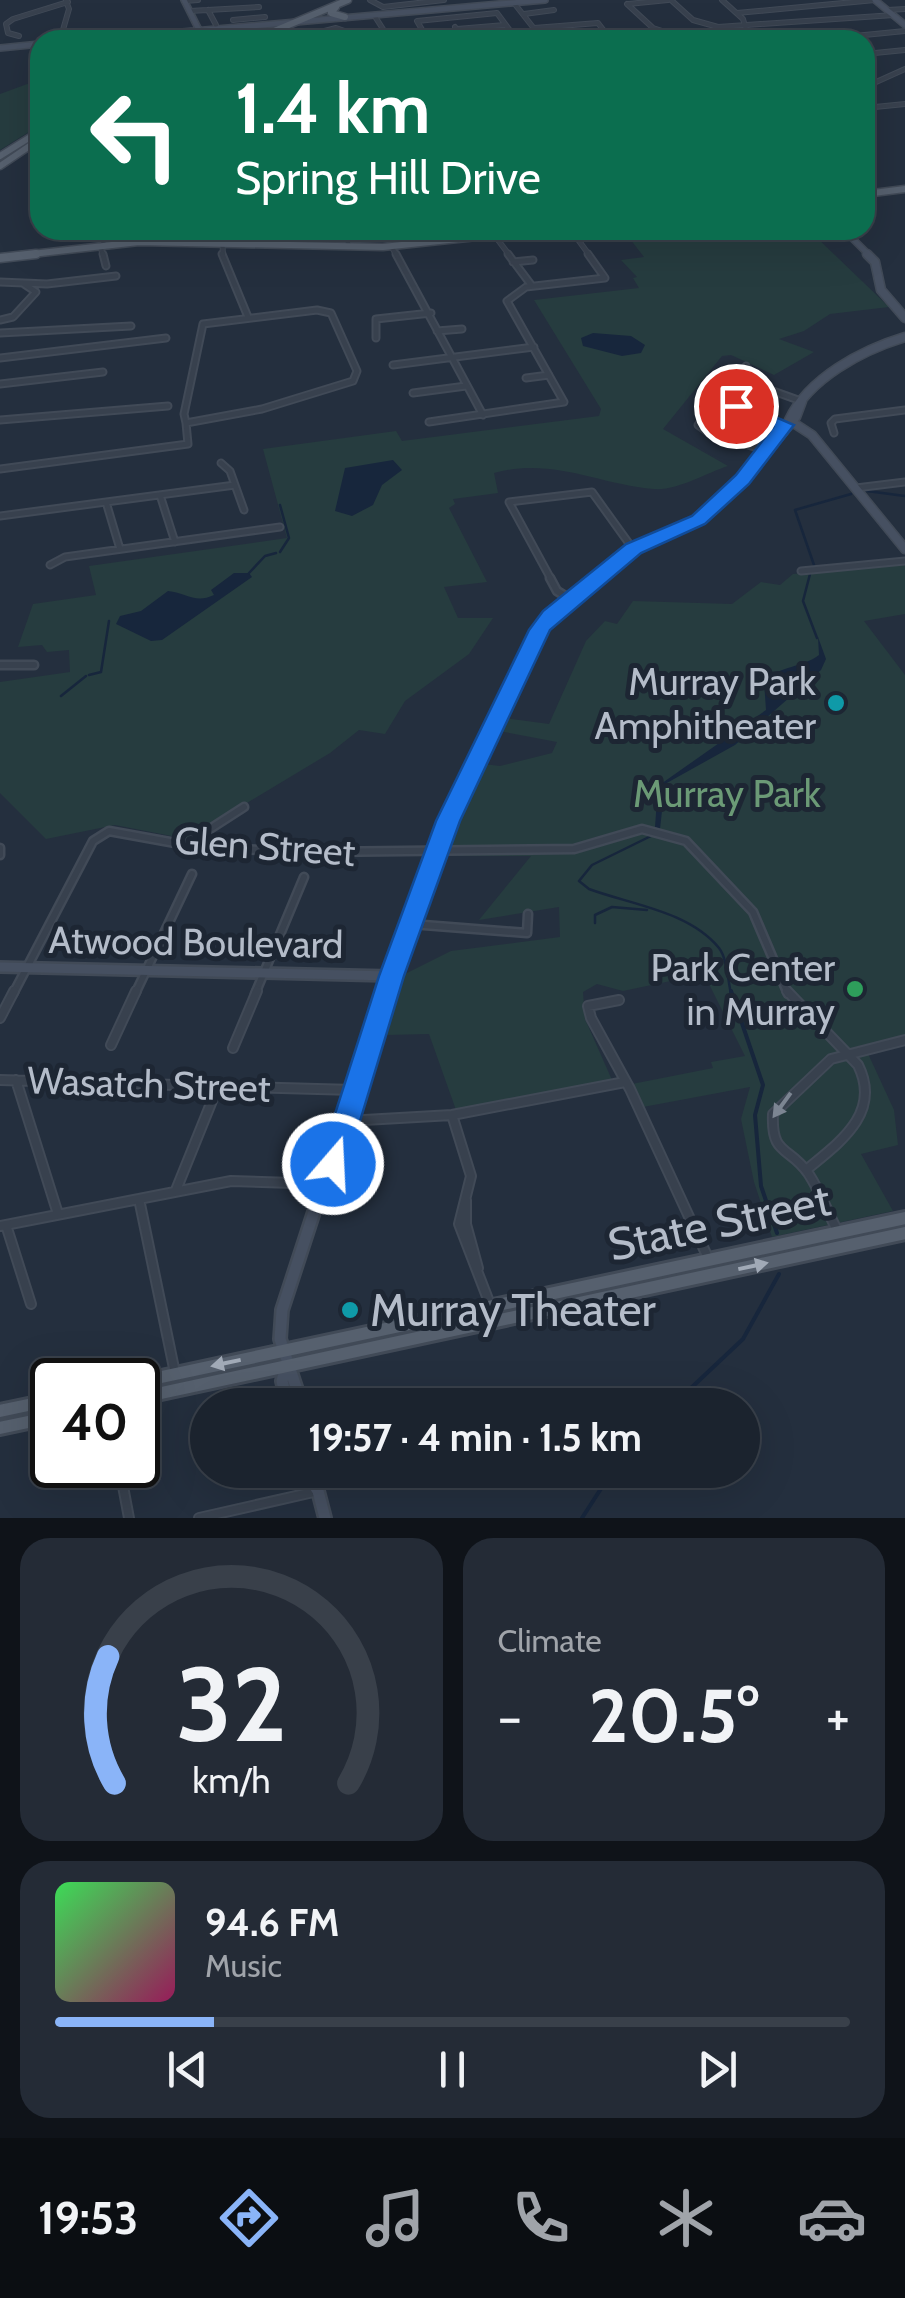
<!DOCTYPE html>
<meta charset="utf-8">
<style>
body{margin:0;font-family:Cabin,sans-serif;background:#242b36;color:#f1f3f6;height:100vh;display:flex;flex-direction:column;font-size:38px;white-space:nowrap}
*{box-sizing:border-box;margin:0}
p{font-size:32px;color:#a0a4aa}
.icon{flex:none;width:55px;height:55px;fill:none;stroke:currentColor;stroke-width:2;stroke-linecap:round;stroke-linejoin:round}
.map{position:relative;height:1518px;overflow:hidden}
.panel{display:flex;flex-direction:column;gap:20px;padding:20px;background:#0f1319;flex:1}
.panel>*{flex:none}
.guide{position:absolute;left:30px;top:30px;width:845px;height:210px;border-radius:30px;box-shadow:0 10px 40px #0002,0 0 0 2px #39404a;background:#0b6e4f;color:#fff;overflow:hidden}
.speed{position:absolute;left:30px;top:1358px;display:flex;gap:20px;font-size:50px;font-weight:700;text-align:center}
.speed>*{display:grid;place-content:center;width:130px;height:130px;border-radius:50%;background:#1b232e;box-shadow:0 10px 40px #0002,0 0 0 2px #39404a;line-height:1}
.speed .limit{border:5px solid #111;border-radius:15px;background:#fff;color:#111}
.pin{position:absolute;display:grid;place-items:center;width:85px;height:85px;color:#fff;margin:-42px;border:5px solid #fff;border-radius:50%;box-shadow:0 2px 10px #0007}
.me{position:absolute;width:110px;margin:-55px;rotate:19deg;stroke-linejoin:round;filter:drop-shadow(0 0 8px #0008)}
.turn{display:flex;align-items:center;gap:35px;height:210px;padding:0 40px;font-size:45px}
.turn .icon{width:130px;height:130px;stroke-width:2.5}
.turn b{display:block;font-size:70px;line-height:85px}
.big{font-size:75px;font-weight:800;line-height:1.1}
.panel .tile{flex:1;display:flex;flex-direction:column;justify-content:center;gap:15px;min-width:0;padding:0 35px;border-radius:30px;background:#242b36}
.panel .dial{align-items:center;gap:0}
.dial svg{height:260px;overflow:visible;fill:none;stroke:#39404a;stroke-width:7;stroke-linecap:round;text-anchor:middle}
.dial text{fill:#f1f3f6;stroke:none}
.song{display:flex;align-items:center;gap:30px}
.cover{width:120px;height:120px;border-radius:15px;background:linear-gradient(135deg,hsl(130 70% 55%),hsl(330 70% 35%))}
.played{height:10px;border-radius:5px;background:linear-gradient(90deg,#8ab4f8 20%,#39404a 20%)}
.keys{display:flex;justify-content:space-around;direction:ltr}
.heat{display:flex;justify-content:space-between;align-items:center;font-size:55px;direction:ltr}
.panel .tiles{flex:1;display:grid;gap:20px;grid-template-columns:1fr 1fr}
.tile:last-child{grid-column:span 2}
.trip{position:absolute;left:190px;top:1388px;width:570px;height:100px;border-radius:50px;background:#1b232e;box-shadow:0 10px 40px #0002,0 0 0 2px #39404a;font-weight:800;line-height:100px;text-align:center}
.dock{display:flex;height:160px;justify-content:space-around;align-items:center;background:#0b0e12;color:#a0a4aa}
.dock .icon{width:70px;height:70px}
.dock .active{color:#8ab4f8}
.dock b{font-size:45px;color:#f1f3f6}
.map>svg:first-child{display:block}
.green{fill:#263c3f}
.water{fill:#17263c}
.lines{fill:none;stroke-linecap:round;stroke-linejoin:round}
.stream-far1{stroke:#17263c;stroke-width:2.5}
.stream{stroke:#17263c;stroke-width:4}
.street-far3-casing{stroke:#414a57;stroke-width:6}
.street-far2-casing{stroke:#414a57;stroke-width:9}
.street-far1-casing{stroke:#414a57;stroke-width:11}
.street-casing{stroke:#414a57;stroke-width:12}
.secondary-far3-casing{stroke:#414a57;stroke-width:8}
.secondary-far2-casing{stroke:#414a57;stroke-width:11}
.secondary-far1-casing{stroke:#414a57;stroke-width:14}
.secondary-casing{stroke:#414a57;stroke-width:16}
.primary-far2-casing{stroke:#414a57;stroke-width:9}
.primary-far1-casing{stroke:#414a57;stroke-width:11}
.primary-casing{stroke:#414a57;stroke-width:18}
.street-far3{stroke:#38414e;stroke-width:4}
.street-far2{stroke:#38414e;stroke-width:5}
.street-far1{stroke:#38414e;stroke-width:6}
.street{stroke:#38414e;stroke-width:8}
.secondary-far3{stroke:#465061;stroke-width:5}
.secondary-far2{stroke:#465061;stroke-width:8}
.secondary-far1{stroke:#465061;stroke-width:9}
.secondary{stroke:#465061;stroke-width:11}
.primary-far2{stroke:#56606e;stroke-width:6}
.primary-far1{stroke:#56606e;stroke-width:8}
.primary{stroke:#56606e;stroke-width:12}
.oneway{fill:#7c8592}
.oneway2{fill:#a1aab7}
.route{fill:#1a73e8;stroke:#114b97;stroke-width:2.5}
.culture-dot{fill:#0f9aa8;stroke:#1d2633;stroke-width:4}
.leisure-dot{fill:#2e9e5b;stroke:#1d2633;stroke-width:4}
.labels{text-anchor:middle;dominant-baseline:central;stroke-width:10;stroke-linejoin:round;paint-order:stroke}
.poi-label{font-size:38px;fill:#b4bcc9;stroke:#1d2633;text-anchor:end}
.park-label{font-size:38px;fill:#6b9a76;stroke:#1d2633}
.street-label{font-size:38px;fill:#b4bcc9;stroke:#1d2633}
.near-street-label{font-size:45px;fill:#b4bcc9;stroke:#1d2633}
.near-poi-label{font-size:45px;fill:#b4bcc9;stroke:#1d2633;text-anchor:start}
</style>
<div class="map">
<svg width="905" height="1518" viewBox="0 0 905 1518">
<rect width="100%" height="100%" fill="#242f3e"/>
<path class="green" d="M 30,83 L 40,83 L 40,125 L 0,150 L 0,94 Z
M 623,230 L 731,230 C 749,249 788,236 812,233 L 889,307 L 830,314 L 804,331 L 779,339 L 814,352 L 774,375 L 731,355 L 722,356 L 663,429 L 728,466 C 706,473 677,491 654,489 C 597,484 552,457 494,473 L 498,493 L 453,499 L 455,504 L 449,508 L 487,582 L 444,587 L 458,618 L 493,618 L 469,654 L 405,701 L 385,734 L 359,730 L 330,753 L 187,839 L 115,825 L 46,839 L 0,793 L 0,682 L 70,672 L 69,650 L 47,652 L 42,645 L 18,647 L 33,604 L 96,595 L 89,566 L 287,538 L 263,449 L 396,431 L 402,441 L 599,416 L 601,409 L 534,300 L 639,288 L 633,278 L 637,277 L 621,260 L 644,257 Z
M 905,564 L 905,614 L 864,621 L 905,675 L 905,1036 L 864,1045 L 894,1110 L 898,1145 L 861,1154 L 893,1211 L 772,1237 L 754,1182 L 741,1119 L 750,1087 L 643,1107 L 632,1084 L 713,1068 L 711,1062 L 745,1056 L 704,974 L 623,991 L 597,984 L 583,992 L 585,1019 L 612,1080 L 456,1110 L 429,1034 L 386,1035 L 403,975 L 451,951 L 560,937 L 559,907 L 479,920 L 531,856 L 446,856 L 484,764 L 500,766 L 552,753 L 557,742 L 499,731 L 505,718 L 549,724 L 586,641 L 605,621 L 617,624 L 633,601 L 732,604 L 761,582 L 780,585 L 793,574 Z"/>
<path class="water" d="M 593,333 L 631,336 L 645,345 L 641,353 L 622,356 L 583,346 L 581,338 Z
M 393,460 L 402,470 L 382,485 L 373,505 L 352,516 L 335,511 L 345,468 Z
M 234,573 L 249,573 L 252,577 L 162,640 L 151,641 L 116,624 L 120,616 L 141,611 L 168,591 C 187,593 195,604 214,595 L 211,590 Z
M 818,637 L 826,659 L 821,670 L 735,745 L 665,784 L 660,829 L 655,827 L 658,786 L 766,710 L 764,681 C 781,665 802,668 819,655 Z"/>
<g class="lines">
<path class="stream-far1" d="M 867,491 L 905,496
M 280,505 L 289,538 L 280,552
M 814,565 L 795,510 L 851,494
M 249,573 L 265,556 L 276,553
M 810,574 L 803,601 L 817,638
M 89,675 L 101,672 L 109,621
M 61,696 L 86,676
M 651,836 L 592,865 L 579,881 L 589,889 C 629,904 689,911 719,948 C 727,958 728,981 731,994
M 595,923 L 595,915 L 612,907 L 647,910"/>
<path class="stream" d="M 731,991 L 763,1085 L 755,1115 L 761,1186 L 777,1233
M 673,1405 L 743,1339 L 779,1274
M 582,1518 L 613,1470"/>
<defs>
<path id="street-far3" d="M 370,0 L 383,7 L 444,0
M 671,0 L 693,20 L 718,27 L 894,15
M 722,0 L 743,19 L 749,40
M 185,1 L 198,0
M 514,3 L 543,40
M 627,4 L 653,28 L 690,40
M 628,4 L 668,0
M 208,10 L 216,25
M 888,10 L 905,9
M 190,11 L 259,7
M 737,13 L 875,0
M 524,14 L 554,10
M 374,15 L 390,40
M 233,20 L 265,17
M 455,27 L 465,40
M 534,28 L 598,23 L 611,40
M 457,29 L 505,25
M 19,36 L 8,33 L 6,24 L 13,19 L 68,2
M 60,40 L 69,9 L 66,1
M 290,40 L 336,28 L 359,36
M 345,40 L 384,31
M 428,40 L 417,21 L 497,13 L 514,36
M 475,40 L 538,34
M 814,40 L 905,31
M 865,54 L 905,50
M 865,87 L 905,69
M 865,108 L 905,104
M 33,210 L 40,200
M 100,230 L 104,245
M 222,230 L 223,256
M 342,230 L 350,247
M 571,230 L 590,256
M 495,236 L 510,256
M 100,245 L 103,256
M 391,246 L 397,256"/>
<path id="street-far2" d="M 103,254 L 106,266
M 222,254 L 248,317
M 396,254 L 483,415
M 508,254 L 532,286
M 513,262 L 533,260
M 0,282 L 47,284 L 116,276
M 317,310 L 331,313 L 357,371 L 353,381 L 262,409 L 186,423 L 184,414 L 203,324 Z
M 0,320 L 13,317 L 36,292 L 24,284
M 437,331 L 462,329
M 0,333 L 131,326
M 376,338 L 376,319 L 431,313
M 0,358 L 166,338
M 393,365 L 534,347
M 746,366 L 698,425 L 712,435 L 765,450
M 526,378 L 549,375
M 0,384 L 103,372
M 759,386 L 801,401
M 413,393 L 466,386
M 718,399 L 785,425
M 0,420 L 168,406
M 429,422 L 564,402 L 507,301 L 526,287 L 605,278 L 588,254
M 834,433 L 831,423 L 835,419 L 905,410
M 221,463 L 230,471 L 244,510
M 0,469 L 188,444 L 186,423
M 856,488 L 905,482
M 160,495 L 175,542
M 106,502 L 120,549
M 0,516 L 235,485
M 50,565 L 65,557 L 280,527
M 801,571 L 905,561
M 552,581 L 509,502 L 592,492 L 633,549"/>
<path id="street-far1" d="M 550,578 L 557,591 L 570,599
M 0,665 L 34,665
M 185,845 L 244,807
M 0,848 L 0,855
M 411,924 L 527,933 L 528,914
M 13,994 L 93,841 L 109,831 L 203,848 L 319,852 L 574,849 L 642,829 L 686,841 L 753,912 L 788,994
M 135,994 L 192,874
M 255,994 L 304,877"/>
<path id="street" d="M 787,991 L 858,1065 C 882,1113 840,1142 806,1170
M 619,1000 L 588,1006 L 591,1018 L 630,1089 L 709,1260
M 0,1018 L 14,991
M 111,1045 L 136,991
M 233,1048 L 257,991
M 0,1080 L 354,1090
M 16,1080 L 58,1214
M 452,1115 L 471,1176 L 459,1224 L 491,1307
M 347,1121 L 452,1115 L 625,1082
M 176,1190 L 218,1086
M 139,1199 L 175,1373
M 466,1200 L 466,1224 L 478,1268
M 6,1225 L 31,1304
M 0,1226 L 231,1181 L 324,1184
M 838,1232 C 828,1213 820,1191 808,1173 C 789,1146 771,1156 773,1114 L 831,1059 L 905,1040
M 119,1465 L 129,1518
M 199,1518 L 318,1491"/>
<path id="secondary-far3" d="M 184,0 L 200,32
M 875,0 L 905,25
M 92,40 L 545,0
M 0,48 L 40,44
M 844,230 L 870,256"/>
<path id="secondary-far2" d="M 867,254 L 875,262 L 881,290 L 905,318
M 789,420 L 812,435 L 905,549
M 789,420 C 809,378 862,350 905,337
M 593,581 L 633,549 L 700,519 L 743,480 L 796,417 L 802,401"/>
<path id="secondary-far1" d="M 0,967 L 391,976
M 386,994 L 460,791 L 539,630 L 550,615 L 596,578"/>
<path id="secondary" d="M 286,1367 L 282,1381 L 288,1405
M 302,1405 L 280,1339 L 282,1310 L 386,991
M 304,1470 L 318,1491 L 325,1518
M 318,1470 L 318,1488"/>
<path id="primary-far2" d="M 336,7 L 331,13 L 345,17
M 253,40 L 348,0
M 0,156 L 40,131
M 0,166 L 40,139
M 865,194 L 905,189
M 14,256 L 139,242 L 383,247 L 544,230"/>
<path id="primary-far1" d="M 0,258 L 36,254"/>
<path id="primary" d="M 138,1382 L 905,1218
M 138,1398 L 905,1233
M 0,1411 L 52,1400
M 0,1428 L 52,1417"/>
</defs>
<use href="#street-far3" class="street-far3-casing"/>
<use href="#street-far2" class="street-far2-casing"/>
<use href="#street-far1" class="street-far1-casing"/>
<use href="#street" class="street-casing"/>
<use href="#secondary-far3" class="secondary-far3-casing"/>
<use href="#secondary-far2" class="secondary-far2-casing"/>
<use href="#secondary-far1" class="secondary-far1-casing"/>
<use href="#secondary" class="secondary-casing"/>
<use href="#primary-far2" class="primary-far2-casing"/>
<use href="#primary-far1" class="primary-far1-casing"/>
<use href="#primary" class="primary-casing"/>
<use href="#street-far3" class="street-far3"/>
<use href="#street-far2" class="street-far2"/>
<use href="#street-far1" class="street-far1"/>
<use href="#street" class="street"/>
<use href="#secondary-far3" class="secondary-far3"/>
<use href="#secondary-far2" class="secondary-far2"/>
<use href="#secondary-far1" class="secondary-far1"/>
<use href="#secondary" class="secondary"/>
<use href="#primary-far2" class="primary-far2"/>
<use href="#primary-far1" class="primary-far1"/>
<use href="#primary" class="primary"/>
</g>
<defs><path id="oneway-solid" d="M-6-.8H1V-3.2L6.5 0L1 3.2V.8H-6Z" transform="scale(2.5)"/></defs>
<use class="oneway" href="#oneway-solid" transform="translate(782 1105) rotate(126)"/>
<g class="oneway2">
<use href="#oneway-solid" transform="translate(753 1266) rotate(-12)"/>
<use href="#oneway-solid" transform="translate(226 1363) rotate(168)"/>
</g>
<path class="route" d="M 736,400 L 794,425 L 749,484 L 705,524 L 641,553 L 550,630 L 460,821 L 404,976 L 347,1164 L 333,1175 L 323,1172 L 319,1164 L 379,976 L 436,821 L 529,630 L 543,611 L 626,544 L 692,516 L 736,475 L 773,427 L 729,410 L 727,406 Z"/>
<g class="culture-dot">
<circle cx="836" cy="703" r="10"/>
<circle cx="350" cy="1310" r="10"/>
</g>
<circle class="leisure-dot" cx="855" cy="989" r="10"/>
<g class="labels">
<g class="poi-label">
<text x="816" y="681">Murray Park<tspan x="816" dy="44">Amphitheater</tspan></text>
<text x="835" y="967">Park Center<tspan x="835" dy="44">in Murray</tspan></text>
</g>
<g class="park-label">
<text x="727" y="793">Murray Park</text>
</g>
<g class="street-label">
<text transform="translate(265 846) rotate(4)">Glen Street</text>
<text transform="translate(196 942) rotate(1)">Atwood Boulevard</text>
<text transform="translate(149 1084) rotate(2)">Wasatch Street</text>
</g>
<g class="near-street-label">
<text transform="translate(719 1222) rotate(-12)">State Street</text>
</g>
<g class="near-poi-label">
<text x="370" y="1310">Murray Theater</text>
</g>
</g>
</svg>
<div class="speed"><div class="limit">40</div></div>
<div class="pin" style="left:736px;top:406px;background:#d93025"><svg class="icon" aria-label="arrive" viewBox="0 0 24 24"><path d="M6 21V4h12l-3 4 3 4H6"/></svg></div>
<svg class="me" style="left:333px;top:1164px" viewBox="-20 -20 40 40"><circle r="17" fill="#1a73e8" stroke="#fff" stroke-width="3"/><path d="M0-11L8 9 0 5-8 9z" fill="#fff"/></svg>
<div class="trip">19:57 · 4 min · 1.5 km</div>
<div class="guide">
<div class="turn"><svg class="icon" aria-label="left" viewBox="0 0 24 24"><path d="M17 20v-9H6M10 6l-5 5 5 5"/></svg><div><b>1.4 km</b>Spring Hill Drive</div></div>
</div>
</div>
<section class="panel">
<div class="tiles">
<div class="tile dial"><svg viewBox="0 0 100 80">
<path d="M14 69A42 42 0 1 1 86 69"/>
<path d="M14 69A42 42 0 0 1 12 30" stroke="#8ab4f8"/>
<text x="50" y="56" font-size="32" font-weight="700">32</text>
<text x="50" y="72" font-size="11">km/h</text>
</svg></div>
<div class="tile"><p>Climate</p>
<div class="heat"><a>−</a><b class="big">20.5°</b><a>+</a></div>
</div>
<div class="tile">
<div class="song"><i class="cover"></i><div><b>94.6 FM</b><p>Music</p></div></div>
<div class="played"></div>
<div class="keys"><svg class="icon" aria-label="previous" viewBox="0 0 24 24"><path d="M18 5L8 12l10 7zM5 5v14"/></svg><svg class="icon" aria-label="pause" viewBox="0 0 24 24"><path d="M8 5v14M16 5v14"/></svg><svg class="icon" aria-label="next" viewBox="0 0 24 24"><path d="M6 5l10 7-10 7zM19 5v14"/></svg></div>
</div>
</div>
</section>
<nav class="dock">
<b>19:53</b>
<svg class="icon active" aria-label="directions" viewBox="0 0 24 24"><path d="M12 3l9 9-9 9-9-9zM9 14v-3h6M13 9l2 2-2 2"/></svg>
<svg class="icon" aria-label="music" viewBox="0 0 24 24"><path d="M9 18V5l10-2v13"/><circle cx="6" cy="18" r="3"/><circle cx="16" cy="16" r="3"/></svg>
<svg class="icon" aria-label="phone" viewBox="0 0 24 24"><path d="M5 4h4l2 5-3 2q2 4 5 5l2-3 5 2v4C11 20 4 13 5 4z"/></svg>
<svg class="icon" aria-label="climate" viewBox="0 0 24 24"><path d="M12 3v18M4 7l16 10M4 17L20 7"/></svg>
<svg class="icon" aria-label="car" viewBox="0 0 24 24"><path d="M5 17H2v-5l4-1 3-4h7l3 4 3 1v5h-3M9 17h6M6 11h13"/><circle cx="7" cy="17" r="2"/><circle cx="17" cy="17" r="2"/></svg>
</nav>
